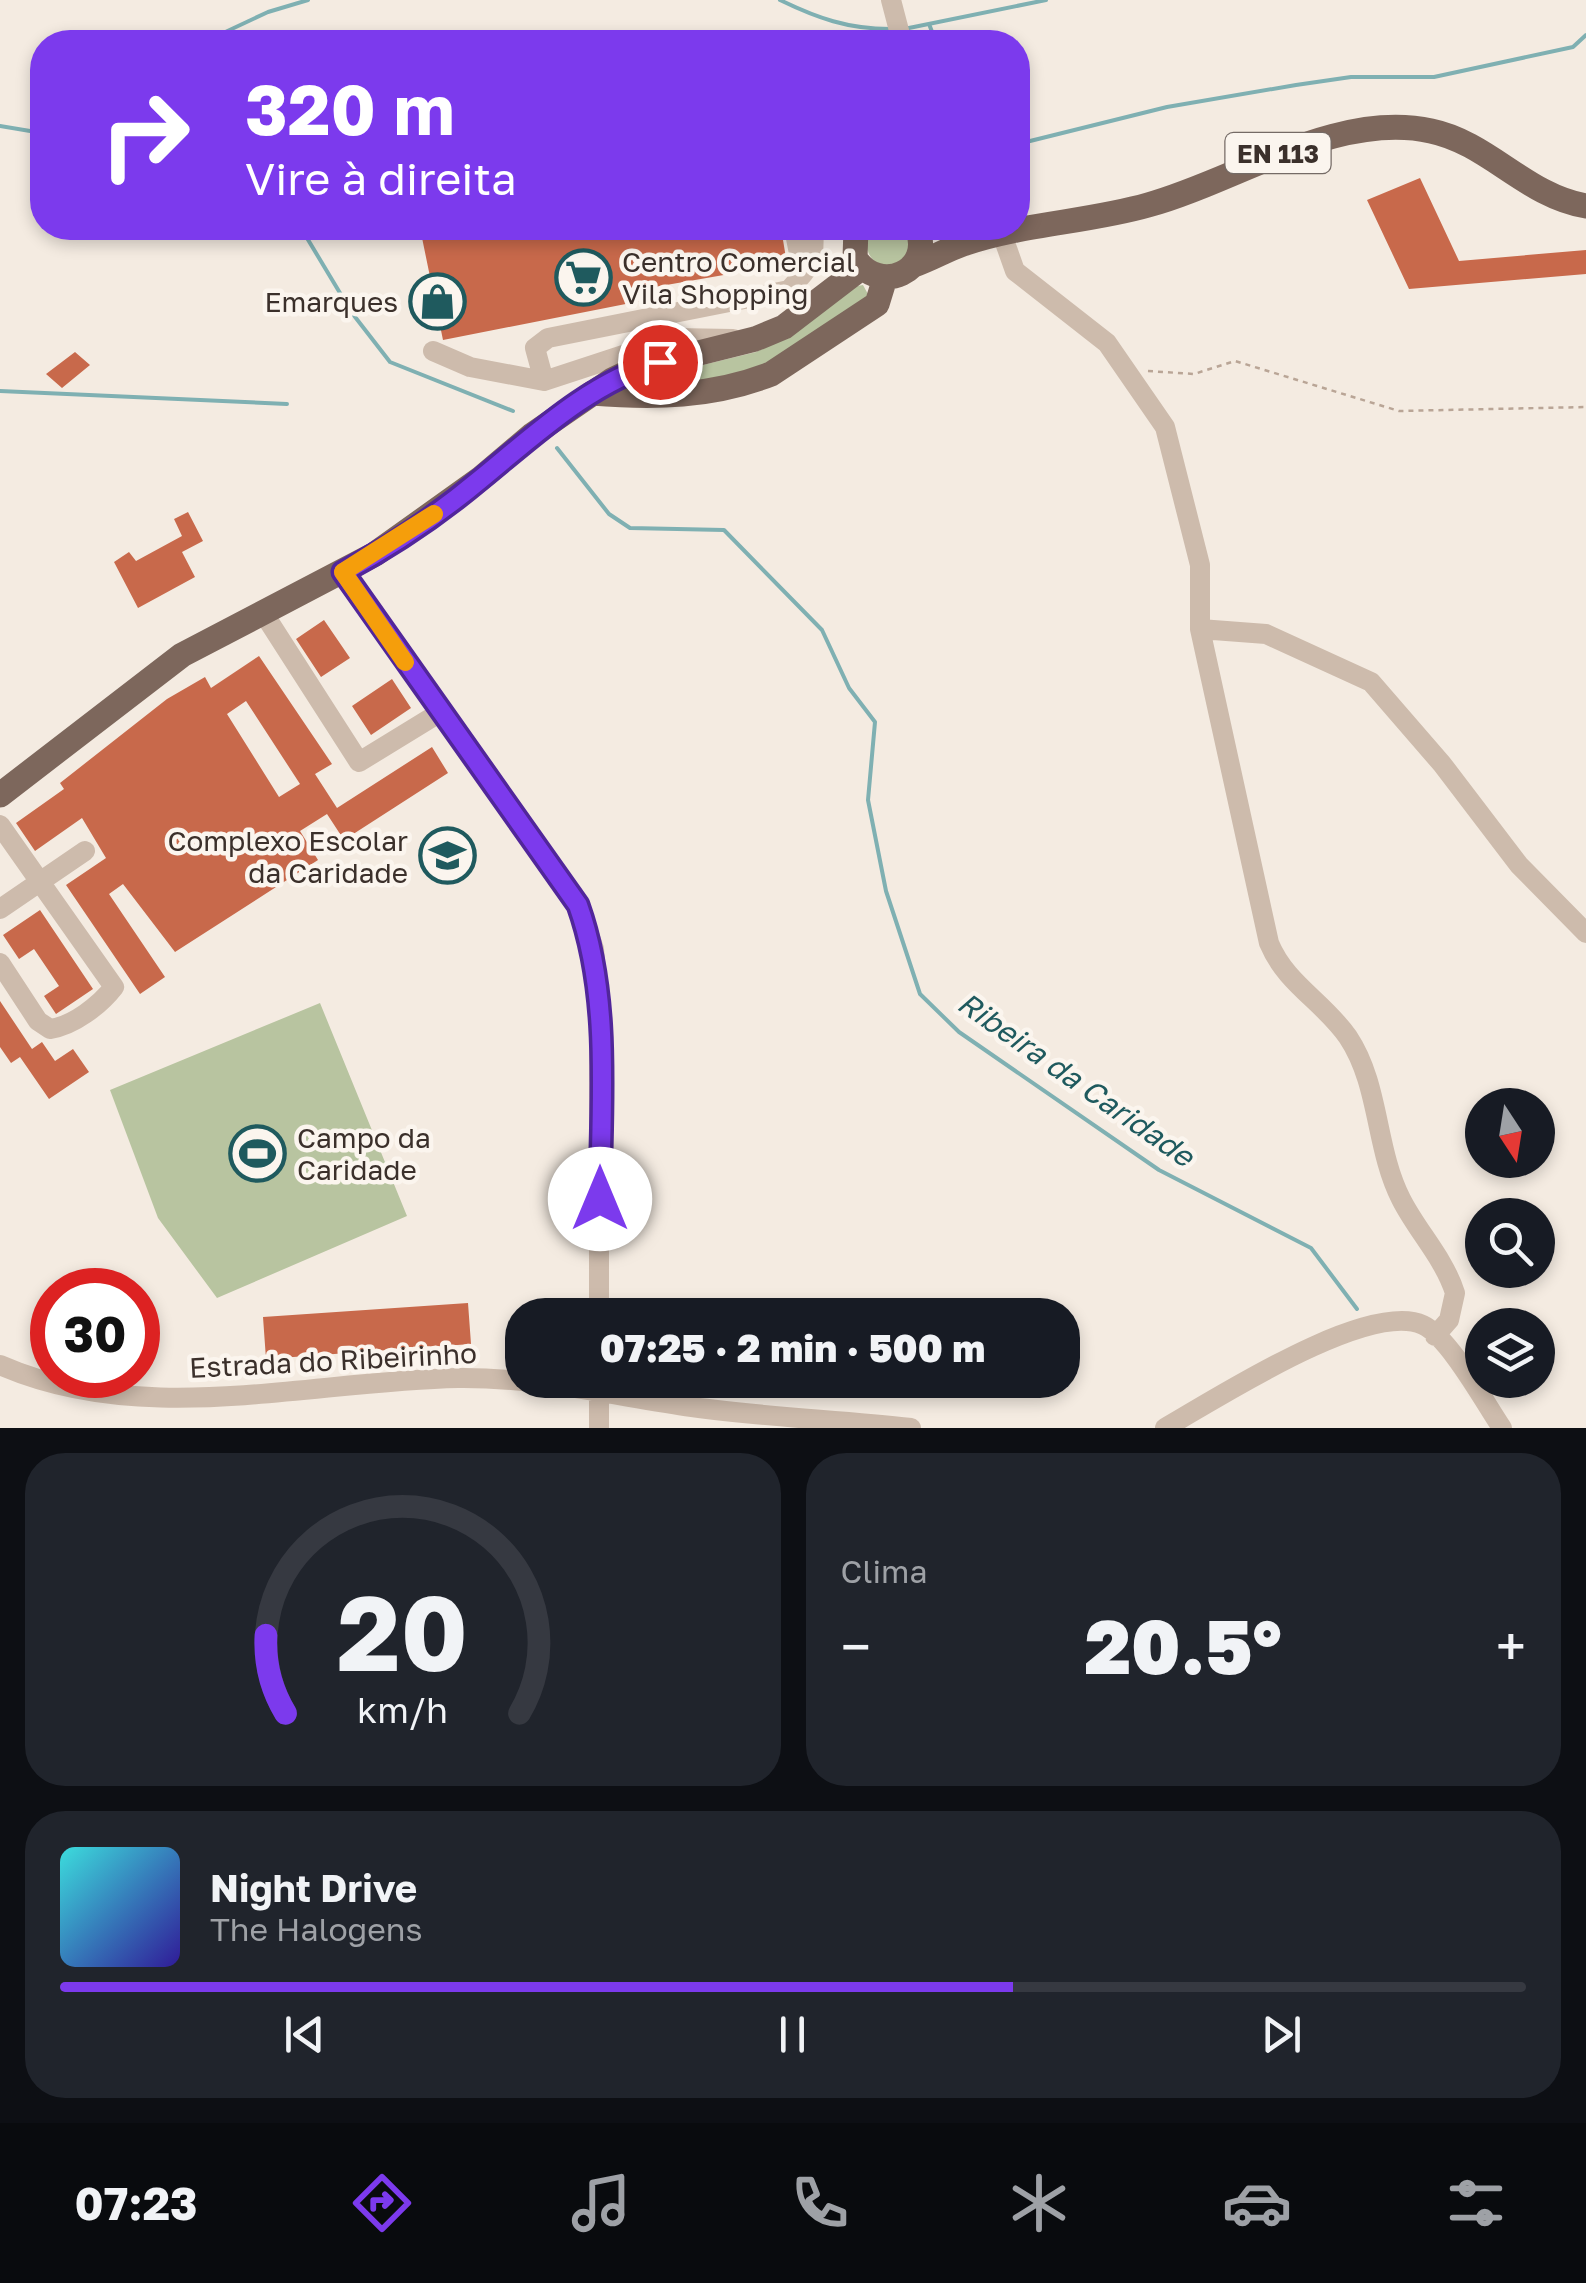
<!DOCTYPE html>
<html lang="pt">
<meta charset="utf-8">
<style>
body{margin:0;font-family:"Golos Text",sans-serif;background:#20242c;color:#f1f3f6;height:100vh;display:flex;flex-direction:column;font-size:38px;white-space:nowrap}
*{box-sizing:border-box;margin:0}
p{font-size:32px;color:#9ea1a6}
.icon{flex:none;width:55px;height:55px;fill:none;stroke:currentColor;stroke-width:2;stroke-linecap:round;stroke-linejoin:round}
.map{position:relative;height:1428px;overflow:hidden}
.panel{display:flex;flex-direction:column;gap:25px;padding:25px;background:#0d0f14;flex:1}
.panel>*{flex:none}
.guide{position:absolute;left:30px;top:30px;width:1000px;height:210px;border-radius:40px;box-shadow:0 5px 15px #0003;background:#7c3aed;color:#fff;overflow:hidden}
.needle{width:65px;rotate:168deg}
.buttons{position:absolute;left:1465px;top:1088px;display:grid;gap:20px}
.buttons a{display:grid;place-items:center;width:90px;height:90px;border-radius:50%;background:#171b24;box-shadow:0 5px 15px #0003;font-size:50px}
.speed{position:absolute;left:30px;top:1268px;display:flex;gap:20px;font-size:50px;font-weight:700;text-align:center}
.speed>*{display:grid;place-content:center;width:130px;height:130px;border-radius:50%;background:#171b24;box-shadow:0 5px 15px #0003;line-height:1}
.speed .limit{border:15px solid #d22;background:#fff;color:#111}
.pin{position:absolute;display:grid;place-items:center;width:85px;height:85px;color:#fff;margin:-42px;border:5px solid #fff;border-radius:50%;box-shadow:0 2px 10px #0007}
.me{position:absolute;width:110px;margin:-55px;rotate:0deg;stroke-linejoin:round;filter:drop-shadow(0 0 8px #0008)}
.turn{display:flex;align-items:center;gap:35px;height:210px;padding:0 50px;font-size:45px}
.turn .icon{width:130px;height:130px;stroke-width:2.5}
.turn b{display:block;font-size:70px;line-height:85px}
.big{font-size:75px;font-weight:800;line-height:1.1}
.panel .card{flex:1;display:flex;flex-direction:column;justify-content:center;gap:15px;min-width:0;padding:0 35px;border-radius:40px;background:#20242c}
.panel .dial{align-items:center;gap:0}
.dial svg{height:260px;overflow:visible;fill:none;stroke:#363941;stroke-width:7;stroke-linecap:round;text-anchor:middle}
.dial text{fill:#f1f3f6;stroke:none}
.song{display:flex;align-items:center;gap:30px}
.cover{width:120px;height:120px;border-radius:15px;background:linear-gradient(135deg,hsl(180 70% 55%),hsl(250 70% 35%))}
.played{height:10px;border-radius:5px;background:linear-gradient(90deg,#7c3aed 65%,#363941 65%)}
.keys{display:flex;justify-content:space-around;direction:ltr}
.heat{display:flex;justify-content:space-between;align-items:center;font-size:55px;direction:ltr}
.panel .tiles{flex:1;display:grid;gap:25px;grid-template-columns:1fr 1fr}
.card:last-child{grid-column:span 2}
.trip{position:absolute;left:505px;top:1298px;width:575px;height:100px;border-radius:40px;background:#171b24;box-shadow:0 5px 15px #0003;font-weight:800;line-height:100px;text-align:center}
.tabs{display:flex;height:160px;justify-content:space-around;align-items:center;background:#090b0e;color:#9ea1a6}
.tabs .icon{width:70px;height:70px}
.tabs .active{color:#7c3aed}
.tabs b{font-size:45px;color:#f1f3f6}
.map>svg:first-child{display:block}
.green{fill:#b8c4a0}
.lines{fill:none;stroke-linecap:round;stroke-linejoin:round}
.stream{stroke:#7fb0b2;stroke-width:4}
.building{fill:#c8694b;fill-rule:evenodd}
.path{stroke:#b9a596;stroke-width:2.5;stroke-dasharray:5 5;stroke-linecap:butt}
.minor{stroke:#cdbbac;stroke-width:20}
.major{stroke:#7d675c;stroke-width:25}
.route-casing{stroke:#51269a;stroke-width:25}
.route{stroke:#7c3aed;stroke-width:18}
.slow{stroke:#f59e0b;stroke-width:18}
.labels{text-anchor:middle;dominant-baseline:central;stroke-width:9;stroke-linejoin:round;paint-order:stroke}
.shield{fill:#fbf5ee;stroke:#756b66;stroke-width:2.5}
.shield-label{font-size:25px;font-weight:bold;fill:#3b302b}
.poi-label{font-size:28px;fill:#3b302b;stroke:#fbf5ee;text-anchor:start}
.street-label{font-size:28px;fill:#3b302b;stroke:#fbf5ee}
.water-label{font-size:30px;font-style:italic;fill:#1f5a5e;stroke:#fbf5ee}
</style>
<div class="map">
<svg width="1586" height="1428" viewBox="0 0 1586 1428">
<rect width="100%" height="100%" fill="#f4ebe1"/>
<path class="green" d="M867 245a21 21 0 1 1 42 0a21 21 0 1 1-42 0Z
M 863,285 L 869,296 L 763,369 L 676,385 L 629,383 L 756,352 L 794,333 L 852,287 Z
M 320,1003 L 407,1216 L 217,1298 L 158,1218 L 110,1090 Z"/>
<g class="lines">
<path class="stream" d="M 780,0 C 817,18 848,29 890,29
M 929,24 L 936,42
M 904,29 L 1046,0
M 204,42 L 268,12 L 308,0
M 0,126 L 42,133
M 1018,144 L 1167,107 L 1296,85 L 1351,77 L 1434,77 L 1573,47 L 1586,35
M 301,228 L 352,313 L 390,362 L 513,411
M 0,391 L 287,404
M 557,448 L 609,514 L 630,528 L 724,530 L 822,630 L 849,688 L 875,722 L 868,800 L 886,891 L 920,994 L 959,1032 L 1159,1170 L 1311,1248 L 1357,1309"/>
</g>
<path class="building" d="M 1420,178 L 1459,261 L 1586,250 L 1586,274 L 1409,289 L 1367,200 Z
M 420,228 L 781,228 L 787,264 L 649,288 L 651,299 L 443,340 Z
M 75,352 L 90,365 L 62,388 L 46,374 Z
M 188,512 L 203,541 L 182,552 L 195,577 L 138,608 L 114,562 L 129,552 L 136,561 L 182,536 L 174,519 Z
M 324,620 L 350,658 L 321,677 L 296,639 Z
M 259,656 L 332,764 L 315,774 L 337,808 L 432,747 L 448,773 L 344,840 L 327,814 L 300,831 L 318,860 L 175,952 L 123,884 L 109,894 L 165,977 L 140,994 L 66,885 L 106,858 L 82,818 L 35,851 L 16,823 L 64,789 L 60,783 L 167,699 L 205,677 L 211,688 ZM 246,701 L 300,784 L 279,797 L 227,714 Z
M 392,679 L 411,708 L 371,735 L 352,706 Z
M 40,910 L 93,989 L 56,1014 L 44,996 L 59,986 L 34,949 L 19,959 L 3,935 Z
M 0,1001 L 32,1049 L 42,1042 L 55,1061 L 73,1049 L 89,1072 L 49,1099 L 20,1057 L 11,1063 L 0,1047 Z
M 468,1303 L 471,1344 L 266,1359 L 263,1317 Z"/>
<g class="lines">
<path class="path" d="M 1148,371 L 1194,374 L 1235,361 L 1399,411 L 1586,407"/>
<path class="minor" d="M 891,0 L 902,42
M 1003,237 L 1015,271 L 1107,343 L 1165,427 L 1200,565 L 1200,629 L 1269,943 C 1286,984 1323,1001 1348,1037 C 1380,1085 1375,1148 1401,1199 C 1417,1231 1444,1258 1455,1293 L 1449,1320 L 1435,1336
M 803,274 L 813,260 L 814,228
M 433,351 L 470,367 L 544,381 L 675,338 L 733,339
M 544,381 L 535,348 L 548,338 L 789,290 L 803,274 L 794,228
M 343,572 L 579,905 L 594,949 L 599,1008 L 599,1315
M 264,614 L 359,762 L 439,713
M 1200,629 L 1266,634 L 1371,682 L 1442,764 L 1519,865 L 1586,933
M 0,825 L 114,987 C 100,1005 73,1026 50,1029 L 38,1021 L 0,963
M 0,909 L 85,851
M 0,1365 C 143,1428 308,1381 458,1378 C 536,1377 615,1396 692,1407 C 765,1417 838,1420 911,1428
M 599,1380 L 599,1428
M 1165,1428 C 1216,1399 1368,1300 1423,1325 C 1449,1337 1485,1403 1502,1428"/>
<path class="major" d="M 856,228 L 855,258 C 879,296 935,271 917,228
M 914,265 C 931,259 946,250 963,244 C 1020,224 1089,222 1148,205 C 1234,182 1337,110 1431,131 C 1489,143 1526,196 1586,206
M 592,393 C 654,398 712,397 771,374 L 877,304 L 885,278
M 0,795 L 182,655 L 375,554 L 480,479 L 532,435 L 612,380 L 635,369 L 755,339 L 784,327 L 861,268"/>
</g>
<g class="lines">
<defs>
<path id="route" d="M 600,1199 C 601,1103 611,997 578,905 L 343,572 C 392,546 439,514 482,478 C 537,433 591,382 660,362"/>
</defs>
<use href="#route" class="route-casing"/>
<use href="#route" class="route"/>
<path class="slow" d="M 405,662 L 343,572 L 434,514"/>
</g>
<defs>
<symbol id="supermarket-ring" viewBox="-11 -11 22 22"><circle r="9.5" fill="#fbf5ee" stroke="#1f5a5e" stroke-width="1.5"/><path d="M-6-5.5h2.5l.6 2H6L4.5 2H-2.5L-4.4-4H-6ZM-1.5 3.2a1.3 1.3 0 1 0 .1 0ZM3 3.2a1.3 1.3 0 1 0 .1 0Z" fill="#1f5a5e"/></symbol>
<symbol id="shop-ring" viewBox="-11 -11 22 22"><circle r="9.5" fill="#fbf5ee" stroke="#1f5a5e" stroke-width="1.5"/><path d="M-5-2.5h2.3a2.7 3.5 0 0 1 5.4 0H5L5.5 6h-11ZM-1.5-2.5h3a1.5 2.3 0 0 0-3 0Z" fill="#1f5a5e"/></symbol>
<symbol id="school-ring" viewBox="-11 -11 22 22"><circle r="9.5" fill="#fbf5ee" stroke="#1f5a5e" stroke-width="1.5"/><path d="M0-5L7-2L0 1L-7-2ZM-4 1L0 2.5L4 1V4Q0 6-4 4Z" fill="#1f5a5e"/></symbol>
<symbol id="stadium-ring" viewBox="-11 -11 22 22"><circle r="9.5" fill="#fbf5ee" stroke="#1f5a5e" stroke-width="1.5"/><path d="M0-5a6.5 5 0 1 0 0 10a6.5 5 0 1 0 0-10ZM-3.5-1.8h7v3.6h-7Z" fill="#1f5a5e"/></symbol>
</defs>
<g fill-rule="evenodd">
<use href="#supermarket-ring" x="552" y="246" width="63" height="63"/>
<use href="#shop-ring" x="406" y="270" width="63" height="63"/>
<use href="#school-ring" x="416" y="824" width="63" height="63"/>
<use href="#stadium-ring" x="226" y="1122" width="63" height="63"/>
</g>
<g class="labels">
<rect class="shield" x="1225.5" y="133" width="105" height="40" rx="8"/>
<g class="shield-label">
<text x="1278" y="153">EN 113</text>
</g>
<g class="poi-label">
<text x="622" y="261">Centro Comercial<tspan x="622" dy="32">Vila Shopping</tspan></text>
<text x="398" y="301" text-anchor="end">Emarques</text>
<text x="408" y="840" text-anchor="end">Complexo Escolar<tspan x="408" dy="32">da Caridade</tspan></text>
<text x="297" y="1137">Campo da<tspan x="297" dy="32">Caridade</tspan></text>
</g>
<g class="street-label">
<text transform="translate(333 1360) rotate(-3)">Estrada do Ribeirinho</text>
</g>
<g class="water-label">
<text transform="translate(1076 1079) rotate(35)">Ribeira da Caridade</text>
</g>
</g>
</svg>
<div class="buttons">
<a><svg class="needle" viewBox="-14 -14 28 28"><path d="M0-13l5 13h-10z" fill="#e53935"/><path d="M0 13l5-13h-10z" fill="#9ea1a6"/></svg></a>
<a><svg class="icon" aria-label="search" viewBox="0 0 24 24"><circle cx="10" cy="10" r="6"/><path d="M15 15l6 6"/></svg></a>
<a><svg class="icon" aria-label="layers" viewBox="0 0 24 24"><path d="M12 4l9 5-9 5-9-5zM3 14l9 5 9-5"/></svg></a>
</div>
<div class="speed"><div class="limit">30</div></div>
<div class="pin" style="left:660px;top:362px;background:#d93025"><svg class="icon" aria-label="arrive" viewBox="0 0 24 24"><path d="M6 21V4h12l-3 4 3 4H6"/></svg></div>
<svg class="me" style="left:600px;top:1199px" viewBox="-20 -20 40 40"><circle r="19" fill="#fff"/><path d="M0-13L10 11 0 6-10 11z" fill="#7c3aed"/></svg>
<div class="trip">07:25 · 2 min · 500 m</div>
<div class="guide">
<div class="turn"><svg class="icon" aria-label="right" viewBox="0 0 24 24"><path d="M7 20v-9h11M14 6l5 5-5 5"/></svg><div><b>320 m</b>Vire à direita</div></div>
</div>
</div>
<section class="panel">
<div class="tiles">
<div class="card dial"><svg viewBox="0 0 100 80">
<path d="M14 69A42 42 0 1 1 86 69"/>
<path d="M14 69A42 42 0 0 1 8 45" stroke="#7c3aed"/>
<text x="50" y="56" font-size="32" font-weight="700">20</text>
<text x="50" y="72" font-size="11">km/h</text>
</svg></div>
<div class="card"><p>Clima</p>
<div class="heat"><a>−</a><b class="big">20.5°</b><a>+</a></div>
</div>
<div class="card">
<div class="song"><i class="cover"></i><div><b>Night Drive</b><p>The Halogens</p></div></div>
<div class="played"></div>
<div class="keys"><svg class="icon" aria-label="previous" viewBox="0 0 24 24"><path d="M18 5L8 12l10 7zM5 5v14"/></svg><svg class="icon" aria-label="pause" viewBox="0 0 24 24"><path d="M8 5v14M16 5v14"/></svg><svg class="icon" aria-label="next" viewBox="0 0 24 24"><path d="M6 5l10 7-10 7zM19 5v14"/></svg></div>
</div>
</div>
</section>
<nav class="tabs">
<b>07:23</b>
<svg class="icon active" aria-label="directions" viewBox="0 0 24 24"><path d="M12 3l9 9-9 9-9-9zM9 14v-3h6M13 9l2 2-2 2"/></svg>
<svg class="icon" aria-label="music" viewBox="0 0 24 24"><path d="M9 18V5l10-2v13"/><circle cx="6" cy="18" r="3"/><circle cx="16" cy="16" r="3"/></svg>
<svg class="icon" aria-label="phone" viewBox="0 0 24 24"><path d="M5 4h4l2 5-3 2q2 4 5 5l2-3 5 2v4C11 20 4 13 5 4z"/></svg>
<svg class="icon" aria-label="climate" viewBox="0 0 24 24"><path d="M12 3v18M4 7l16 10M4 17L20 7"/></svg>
<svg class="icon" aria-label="car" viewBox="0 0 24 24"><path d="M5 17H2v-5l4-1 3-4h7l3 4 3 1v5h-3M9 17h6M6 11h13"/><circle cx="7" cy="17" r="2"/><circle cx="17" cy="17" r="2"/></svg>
<svg class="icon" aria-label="filters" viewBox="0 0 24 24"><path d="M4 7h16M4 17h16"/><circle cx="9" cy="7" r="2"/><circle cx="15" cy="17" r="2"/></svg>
</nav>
